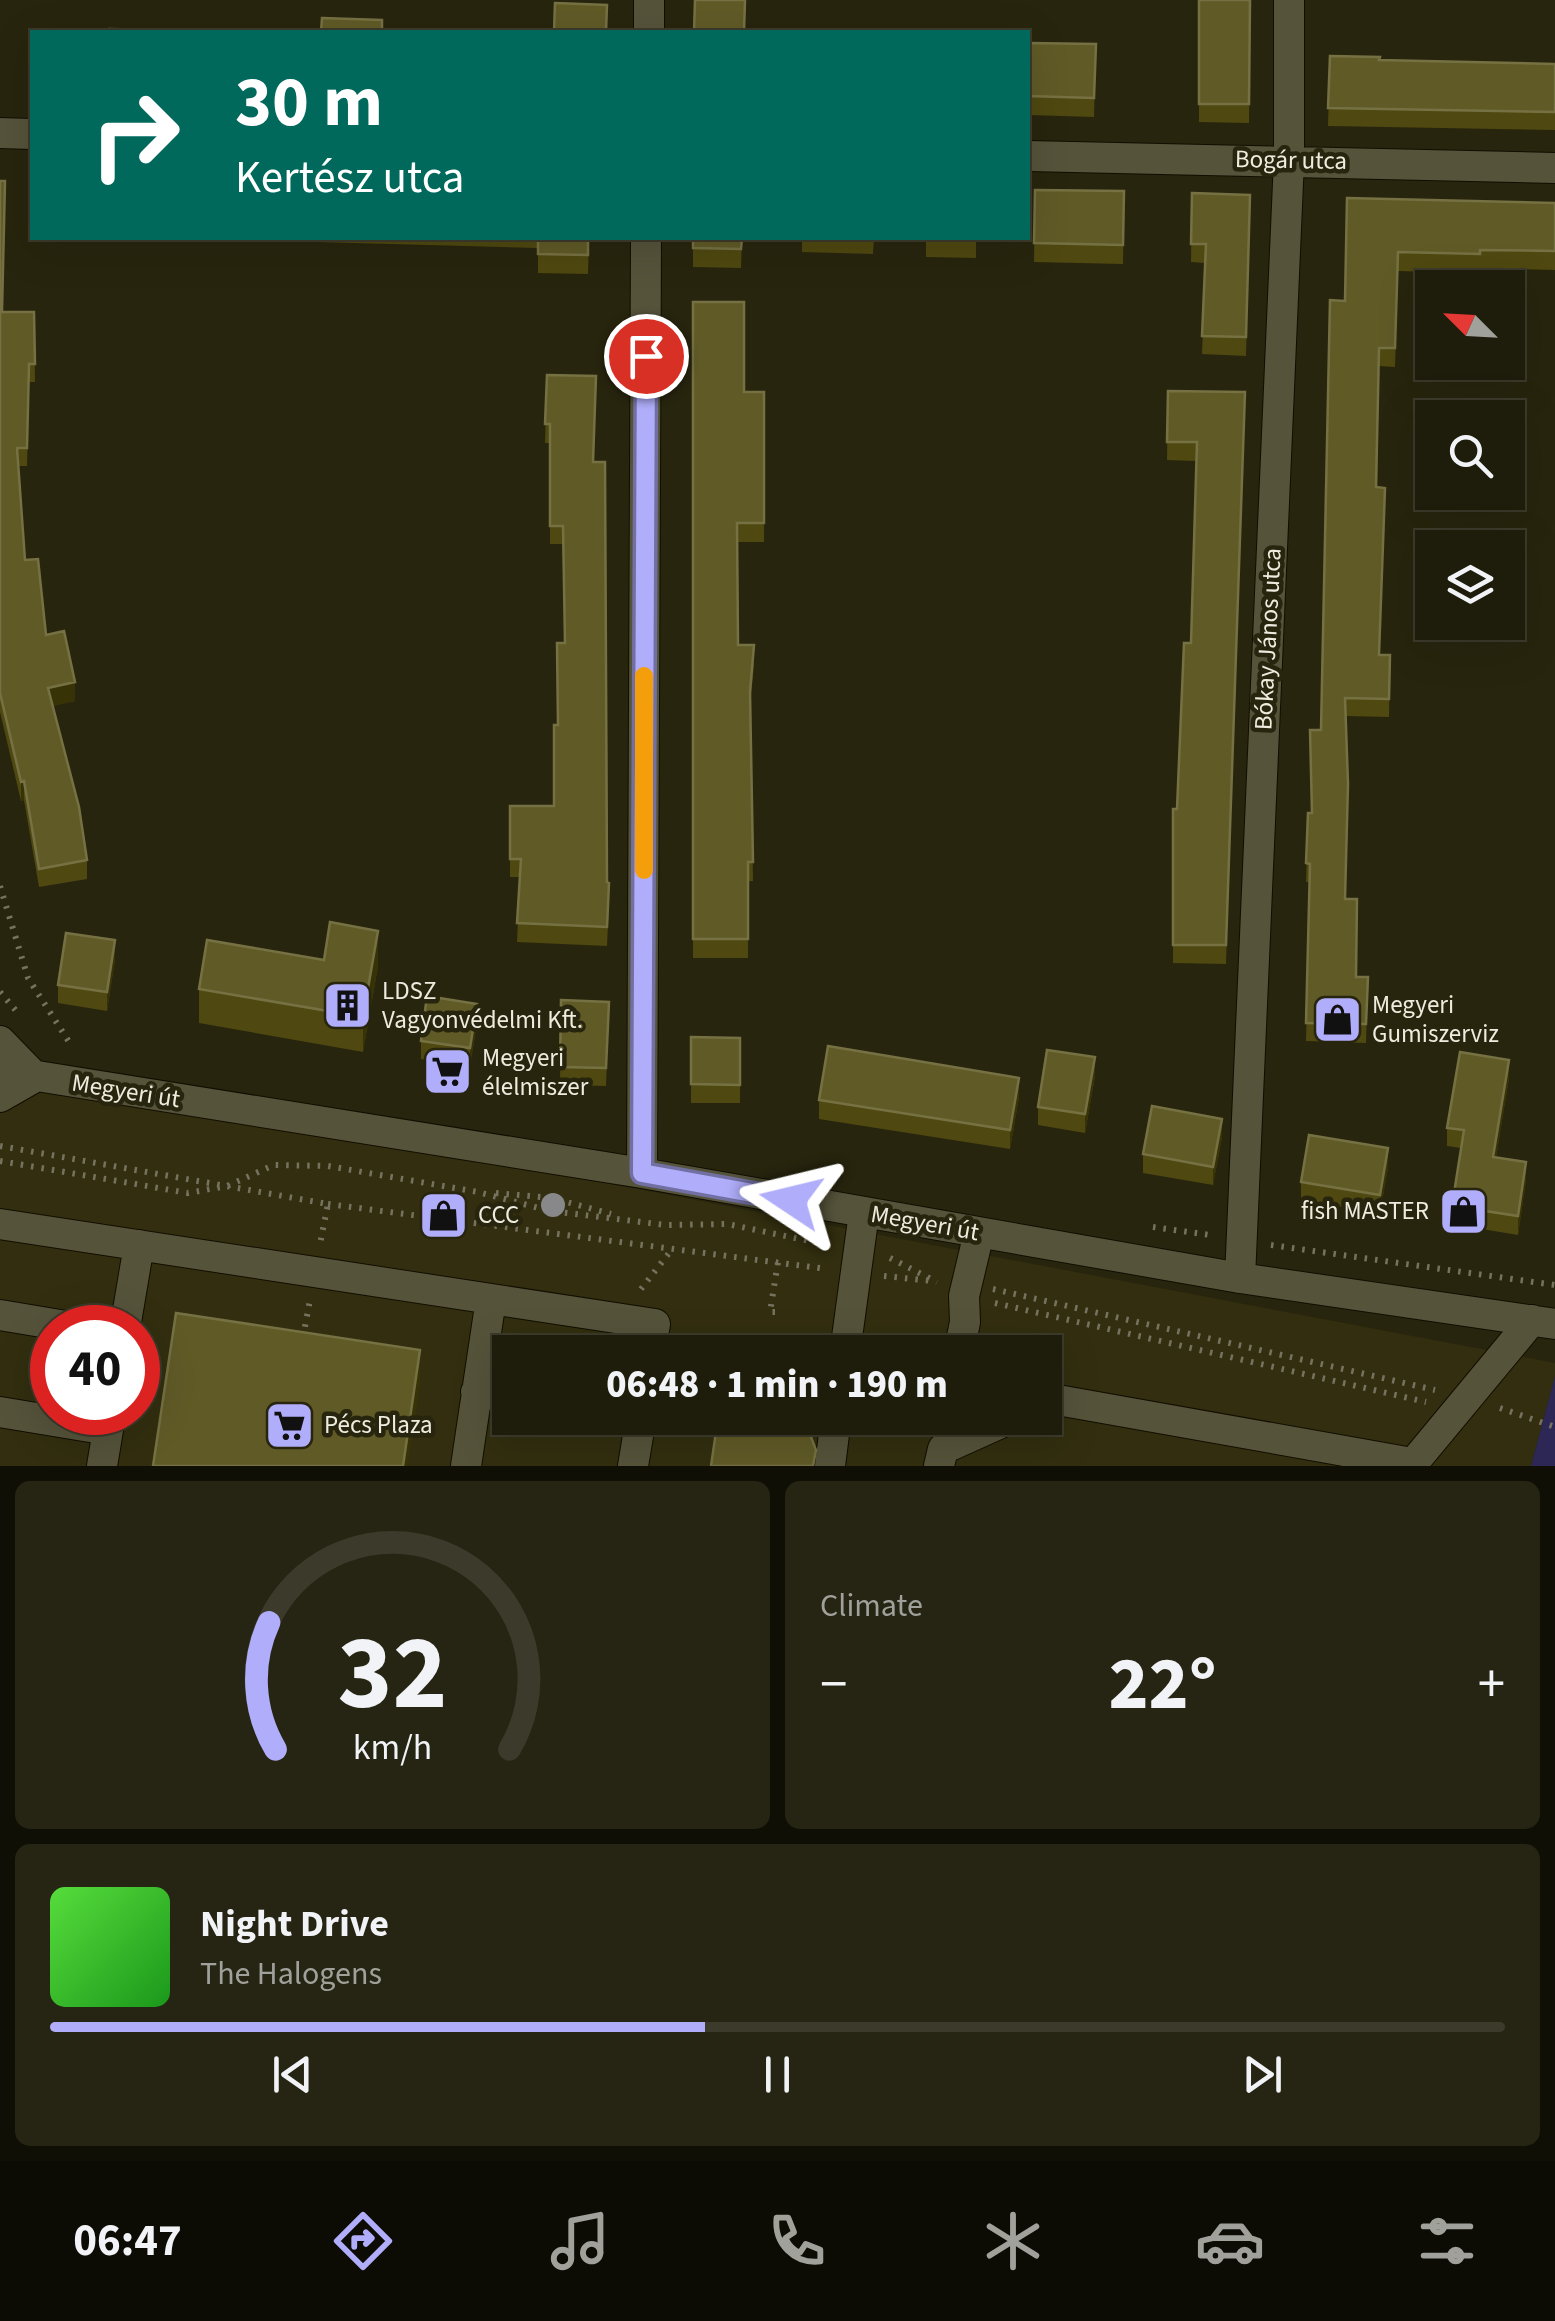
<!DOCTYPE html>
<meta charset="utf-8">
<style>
body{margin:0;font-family:"Source Sans 3",sans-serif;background:#262513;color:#f1f3f6;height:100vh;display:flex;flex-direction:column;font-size:38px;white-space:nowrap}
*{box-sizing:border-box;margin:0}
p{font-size:32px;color:#a1a19c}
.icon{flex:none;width:55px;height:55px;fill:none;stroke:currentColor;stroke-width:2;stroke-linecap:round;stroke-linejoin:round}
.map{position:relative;height:1466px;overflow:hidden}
.drawer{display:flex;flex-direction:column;gap:15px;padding:15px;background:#100f06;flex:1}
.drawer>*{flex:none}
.hud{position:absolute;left:30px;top:30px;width:1000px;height:210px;border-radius:0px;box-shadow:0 10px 40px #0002,0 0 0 2px #3c3a2b;background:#00695c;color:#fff;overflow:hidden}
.needle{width:65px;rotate:294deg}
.fabs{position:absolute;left:1415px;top:270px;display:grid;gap:20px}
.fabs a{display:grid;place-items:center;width:110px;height:110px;border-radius:0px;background:#1e1c0a;box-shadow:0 10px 40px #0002,0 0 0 2px #3c3a2b;font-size:50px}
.speed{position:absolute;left:30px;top:1305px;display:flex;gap:20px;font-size:50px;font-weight:700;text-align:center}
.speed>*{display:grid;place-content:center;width:130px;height:130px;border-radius:50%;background:#1e1c0a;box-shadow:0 10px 40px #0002,0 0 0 2px #3c3a2b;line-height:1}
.speed .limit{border:15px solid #d22;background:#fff;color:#111}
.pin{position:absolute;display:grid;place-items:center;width:85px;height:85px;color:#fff;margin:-42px;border:5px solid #fff;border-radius:50%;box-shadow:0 2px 10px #0007}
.me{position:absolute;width:110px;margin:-55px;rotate:280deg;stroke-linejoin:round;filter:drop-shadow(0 0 8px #0008)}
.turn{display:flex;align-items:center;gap:35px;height:210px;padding:0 40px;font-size:45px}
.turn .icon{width:130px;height:130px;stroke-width:2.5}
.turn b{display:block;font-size:70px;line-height:85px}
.big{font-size:75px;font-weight:800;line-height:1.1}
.drawer .widget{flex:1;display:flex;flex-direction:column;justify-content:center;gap:15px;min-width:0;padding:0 35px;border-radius:15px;background:#262513}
.drawer .dial{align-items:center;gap:0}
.dial svg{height:260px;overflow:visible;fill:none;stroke:#3c3a2b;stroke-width:7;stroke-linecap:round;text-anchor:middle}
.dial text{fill:#f1f3f6;stroke:none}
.song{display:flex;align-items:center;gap:30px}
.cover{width:120px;height:120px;border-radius:15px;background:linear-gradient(135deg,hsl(110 70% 55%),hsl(120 70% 35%))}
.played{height:10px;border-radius:5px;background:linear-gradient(90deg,#b0adfa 45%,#3c3a2b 45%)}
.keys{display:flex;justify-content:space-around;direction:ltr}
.heat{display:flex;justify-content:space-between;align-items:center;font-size:55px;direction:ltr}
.drawer .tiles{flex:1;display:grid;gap:15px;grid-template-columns:1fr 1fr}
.widget:last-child{grid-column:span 2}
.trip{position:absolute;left:492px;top:1335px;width:570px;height:100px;border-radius:0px;background:#1e1c0a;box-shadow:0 10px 40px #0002,0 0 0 2px #3c3a2b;font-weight:800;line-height:100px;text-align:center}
.dock{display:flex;height:160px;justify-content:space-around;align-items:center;background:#0c0b04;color:#a1a19c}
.dock .icon{width:70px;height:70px}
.dock .current{color:#b0adfa}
.dock b{font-size:45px;color:#f1f3f6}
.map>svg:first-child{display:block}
.built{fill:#322e0f;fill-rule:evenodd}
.green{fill:#2c2754}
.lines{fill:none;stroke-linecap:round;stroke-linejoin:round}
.minor-casing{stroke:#110e00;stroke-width:32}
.path{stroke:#75735f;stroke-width:6;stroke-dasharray:2.5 8;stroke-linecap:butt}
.minor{stroke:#55533a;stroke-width:30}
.tree{fill:#888789}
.wall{fill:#4f4810}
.shaded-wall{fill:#383306}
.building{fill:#605a27;stroke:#767143;stroke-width:2.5}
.route-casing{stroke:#7270a2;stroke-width:25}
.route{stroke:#b0adfa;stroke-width:18}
.slow{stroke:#f59e0b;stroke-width:18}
.labels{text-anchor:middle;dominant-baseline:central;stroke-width:9;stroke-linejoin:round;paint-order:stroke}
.street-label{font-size:25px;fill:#edecde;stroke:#28250e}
.poi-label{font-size:25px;fill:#edecde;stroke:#28250e;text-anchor:start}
</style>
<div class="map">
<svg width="1555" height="1466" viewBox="0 0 1555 1466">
<rect width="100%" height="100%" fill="#28250e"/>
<path class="built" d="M 0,1068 L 1555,1363 L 1555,1376 L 1531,1466 L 0,1466 ZM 52,1328 L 138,1328 L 138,1412 L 52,1412 ZM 510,1352 L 1045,1352 L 1045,1418 L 510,1418 Z"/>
<path class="green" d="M 1555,1376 L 1555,1466 L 1531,1466 Z"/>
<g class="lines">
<defs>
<path id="minor" d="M 649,32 L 649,0
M 0,133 L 32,134
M 1028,156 L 1555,168
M 0,1041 L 35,1077
M 0,1070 L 642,1173 L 1240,1278 L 1555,1324
M 0,1097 L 35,1077
M 642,1173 L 646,238
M 0,1224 L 655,1324 L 650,1352
M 1240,1278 L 1289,160 L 1289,0
M 0,1315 L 78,1328
M 125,1328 L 139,1245
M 845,1352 L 864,1213
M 959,1352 L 965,1322 L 964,1296 L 979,1233
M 476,1392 L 510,1397
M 1045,1403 L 1052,1399 L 1412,1463
M 0,1412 L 108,1430
M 102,1466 L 111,1412
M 466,1466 L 491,1299
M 633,1466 L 641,1418
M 830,1466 L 836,1418
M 939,1466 L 943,1449 L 1012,1418
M 1411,1466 L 1532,1320"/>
</defs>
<use href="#minor" class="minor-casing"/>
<path class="path" d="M 0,886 L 28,978 L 71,1045
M 0,992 L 18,1013
M 0,1146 L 328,1204 L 320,1244
M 0,1161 L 188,1193 L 227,1186 L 274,1165 L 328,1166 L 478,1192 L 550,1211 L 666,1225 L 727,1224 L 829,1245
M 496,1193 L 552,1198 L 611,1214
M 328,1204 L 827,1269
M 1153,1227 L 1210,1235
M 1271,1245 L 1555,1285
M 890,1258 L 937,1282
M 884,1276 L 932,1281
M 641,1289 L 673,1248
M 993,1289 L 1435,1390
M 995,1303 L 1426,1402
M 775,1312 L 770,1312 L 778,1262
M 303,1337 L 310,1300
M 1500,1408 L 1555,1427"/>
<use href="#minor" class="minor"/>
</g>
<circle class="tree" cx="553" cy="1205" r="12"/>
<path class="wall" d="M 1199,0 L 1250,0 L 1249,123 L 1199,122 Z
M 1028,43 L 1096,44 L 1094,117 L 1028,115 Z
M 1330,56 L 1379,60 L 1555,64 L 1555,130 L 1328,126 Z
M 0,181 L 2,312 L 34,312 L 35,382 L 29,382 L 27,466 L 18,466 L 25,560 L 46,635 L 75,701 L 52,706 L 87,860 L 87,879 L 39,887 L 24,800 L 21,801 L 0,712 Z
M 1035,190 L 1124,191 L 1123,264 L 1034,262 Z
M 1192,193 L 1250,213 L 1246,356 L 1202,354 L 1205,263 L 1191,262 Z
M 1347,198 L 1555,203 L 1555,270 L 1480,268 L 1480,273 L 1398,271 L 1395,367 L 1379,366 L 1377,487 L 1379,655 L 1390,655 L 1389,717 L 1345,716 L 1345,899 L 1356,977 L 1368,977 L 1366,1043 L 1306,1041 L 1310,882 L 1306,882 L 1308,813 L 1312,813 L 1321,730 L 1345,301 Z
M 280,238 L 589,238 L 588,274 L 538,273 L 538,248 L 280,241 Z
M 693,238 L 742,238 L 741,268 L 693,267 Z
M 802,238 L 874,238 L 873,254 L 802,252 Z
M 926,238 L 976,238 L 976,258 L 926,257 Z
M 693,302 L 744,392 L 764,392 L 764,542 L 737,542 L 738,645 L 754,664 L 750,708 L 753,881 L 748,881 L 748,958 L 693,958 Z
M 547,375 L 594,462 L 607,882 L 609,901 L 607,946 L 517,942 L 520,877 L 510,877 L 510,806 L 554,806 L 558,725 L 565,643 L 563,544 L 550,544 L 550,443 L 545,443 Z
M 1168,391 L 1245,392 L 1226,964 L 1173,963 L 1173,809 L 1177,809 L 1191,643 L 1196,461 L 1167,460 Z
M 115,959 L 107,1011 L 58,1003 L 58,985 Z
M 324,960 L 378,966 L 363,1052 L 199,1023 L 199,989 Z
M 561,1000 L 609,1002 L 606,1086 L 560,1085 Z
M 477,1023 L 470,1066 L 421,1059 L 421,1041 Z
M 691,1037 L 740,1038 L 740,1103 L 691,1103 Z
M 1095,1076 L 1085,1133 L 1038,1125 L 1038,1107 Z
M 1509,1078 L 1496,1157 L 1526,1180 L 1518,1235 L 1452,1224 L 1452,1206 L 1461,1148 L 1447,1146 L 1447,1128 Z
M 1019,1097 L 1010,1149 L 819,1119 L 819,1100 Z
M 1222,1137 L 1213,1185 L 1143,1173 L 1143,1154 Z
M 1388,1167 L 1380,1213 L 1301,1201 L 1301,1182 Z"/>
<path class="shaded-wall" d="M 75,682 L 75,701 L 48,707 L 48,688 Z
M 24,781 L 24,800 L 21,801 L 21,782 Z
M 378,931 L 378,966 L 363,1052 L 363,1017 Z
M 115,940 L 115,959 L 107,1011 L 107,992 Z
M 477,1004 L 477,1023 L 470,1066 L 470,1048 Z
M 1095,1057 L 1095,1076 L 1085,1133 L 1085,1114 Z
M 1509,1060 L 1509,1078 L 1493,1175 L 1493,1157 Z
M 1019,1078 L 1019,1097 L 1010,1149 L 1010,1130 Z
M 1222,1119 L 1222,1137 L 1213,1185 L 1213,1167 Z
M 1388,1148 L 1388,1167 L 1380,1213 L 1380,1195 Z
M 1526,1162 L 1526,1180 L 1518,1235 L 1518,1216 Z
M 420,1350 L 420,1385 L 408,1466 L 403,1466 Z"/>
<path class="building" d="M 695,0 L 745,0 L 744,32 L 694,32 Z
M 1199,0 L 1250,0 L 1249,104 L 1199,104 Z
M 555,3 L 607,5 L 606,32 L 554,32 Z
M 322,18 L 382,20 L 382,32 L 321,32 Z
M 109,29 L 206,31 L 206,32 L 109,32 Z
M 1028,43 L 1096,44 L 1094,98 L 1028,96 Z
M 1330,56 L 1380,57 L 1379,60 L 1555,64 L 1555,112 L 1328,108 Z
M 0,181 L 5,181 L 2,312 L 34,312 L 35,364 L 29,364 L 27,448 L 17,448 L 25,560 L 38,559 L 46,635 L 64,631 L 75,682 L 48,688 L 79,807 L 87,860 L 39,869 L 24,781 L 21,782 L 0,693 Z
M 1035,190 L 1124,191 L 1123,245 L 1034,243 Z
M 1192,193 L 1250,195 L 1246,337 L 1202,336 L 1206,244 L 1191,244 Z
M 1347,198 L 1555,203 L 1555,251 L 1480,250 L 1480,254 L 1398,252 L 1395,348 L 1379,348 L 1376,487 L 1385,488 L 1379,655 L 1390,655 L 1389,699 L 1345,698 L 1348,784 L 1345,899 L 1357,899 L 1356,977 L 1368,977 L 1366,1024 L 1306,1023 L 1310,864 L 1306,863 L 1308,813 L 1312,813 L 1310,730 L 1321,730 L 1330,300 L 1345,301 Z
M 538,238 L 588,238 L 588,255 L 538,254 Z
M 693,238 L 742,238 L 741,249 L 693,248 Z
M 693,302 L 744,302 L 744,392 L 764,392 L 764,523 L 737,523 L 738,645 L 754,645 L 750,692 L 753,862 L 748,862 L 748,939 L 693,939 Z
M 547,375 L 596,376 L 593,462 L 605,462 L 607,882 L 609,883 L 607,927 L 517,923 L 521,859 L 510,859 L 510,806 L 554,806 L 554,725 L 558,725 L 557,643 L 565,643 L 563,526 L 550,526 L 550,424 L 545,424 Z
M 1168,391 L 1245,392 L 1226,945 L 1173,945 L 1173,809 L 1177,809 L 1184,643 L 1191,643 L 1197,442 L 1167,442 Z
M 330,922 L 378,931 L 363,1017 L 199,989 L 207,940 L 324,960 Z
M 66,933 L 115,940 L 107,992 L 58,985 Z
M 427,996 L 477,1004 L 470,1048 L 421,1041 Z
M 561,1000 L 609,1002 L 606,1068 L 560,1067 Z
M 691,1037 L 740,1038 L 740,1085 L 691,1084 Z
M 828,1046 L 1019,1078 L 1010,1130 L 819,1100 Z
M 1047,1050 L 1095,1057 L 1085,1114 L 1038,1107 Z
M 1460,1052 L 1509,1060 L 1493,1157 L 1526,1162 L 1518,1216 L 1452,1206 L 1464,1130 L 1447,1128 Z
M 1152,1106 L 1222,1119 L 1213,1167 L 1143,1154 Z
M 1309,1135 L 1388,1148 L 1380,1195 L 1301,1182 Z
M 176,1313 L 420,1350 L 403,1466 L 153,1466 Z
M 718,1418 L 771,1418 L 813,1423 L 811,1437 L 816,1450 L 813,1466 L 711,1466 Z"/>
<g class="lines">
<defs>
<path id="route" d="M 646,356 L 642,1173 L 791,1200"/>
</defs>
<use href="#route" class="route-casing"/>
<use href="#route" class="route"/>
<path class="slow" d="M 644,870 L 644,676"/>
</g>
<defs>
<symbol id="building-square" viewBox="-11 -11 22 22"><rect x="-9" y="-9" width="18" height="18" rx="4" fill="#b0adfa" stroke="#28250e"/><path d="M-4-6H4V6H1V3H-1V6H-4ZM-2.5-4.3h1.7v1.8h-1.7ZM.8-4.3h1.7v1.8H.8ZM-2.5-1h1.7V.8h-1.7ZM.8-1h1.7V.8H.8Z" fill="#111"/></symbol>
<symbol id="shop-square" viewBox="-11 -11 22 22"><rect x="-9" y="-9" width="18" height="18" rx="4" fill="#b0adfa" stroke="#28250e"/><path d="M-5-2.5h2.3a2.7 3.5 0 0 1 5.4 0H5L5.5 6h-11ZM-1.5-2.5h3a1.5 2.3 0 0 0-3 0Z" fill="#111"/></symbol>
<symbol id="supermarket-square" viewBox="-11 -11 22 22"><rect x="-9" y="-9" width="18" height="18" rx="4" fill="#b0adfa" stroke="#28250e"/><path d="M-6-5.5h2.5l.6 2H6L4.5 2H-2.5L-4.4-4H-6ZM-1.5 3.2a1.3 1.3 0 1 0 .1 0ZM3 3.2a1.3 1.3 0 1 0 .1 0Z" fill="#111"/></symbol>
</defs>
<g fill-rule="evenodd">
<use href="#building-square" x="320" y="978" width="55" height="55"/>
<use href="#shop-square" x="1310" y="992" width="55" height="55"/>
<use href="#supermarket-square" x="420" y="1044" width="55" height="55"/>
<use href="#shop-square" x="1436" y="1184" width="55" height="55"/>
<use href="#shop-square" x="416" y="1188" width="55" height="55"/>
<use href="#supermarket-square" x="262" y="1398" width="55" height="55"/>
</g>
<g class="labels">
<g class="street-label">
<text transform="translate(1291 160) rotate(1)">Bogár utca</text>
<text transform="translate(1268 639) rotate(-87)">Bókay János utca</text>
<text transform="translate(126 1091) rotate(9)">Megyeri út</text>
<text transform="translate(925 1223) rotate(10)">Megyeri út</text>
</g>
<g class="poi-label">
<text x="382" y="991">LDSZ<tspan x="382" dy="29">Vagyonvédelmi Kft.</tspan></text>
<text x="1372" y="1005">Megyeri<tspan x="1372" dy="29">Gumiszerviz</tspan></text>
<text x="482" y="1058">Megyeri<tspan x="482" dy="29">élelmiszer</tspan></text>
<text x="1429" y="1211" text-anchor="end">fish MASTER</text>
<text x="478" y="1215">CCC</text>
<text x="324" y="1425">Pécs Plaza</text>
</g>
</g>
</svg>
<div class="fabs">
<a><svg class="needle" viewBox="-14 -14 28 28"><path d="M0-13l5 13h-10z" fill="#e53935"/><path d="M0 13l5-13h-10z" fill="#a1a19c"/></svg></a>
<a><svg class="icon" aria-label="search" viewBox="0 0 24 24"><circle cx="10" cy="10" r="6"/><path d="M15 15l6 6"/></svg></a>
<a><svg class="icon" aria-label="layers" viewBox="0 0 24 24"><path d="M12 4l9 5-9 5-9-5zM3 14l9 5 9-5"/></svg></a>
</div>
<div class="speed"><div class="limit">40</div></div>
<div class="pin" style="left:646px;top:356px;background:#d93025"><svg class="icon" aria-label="arrive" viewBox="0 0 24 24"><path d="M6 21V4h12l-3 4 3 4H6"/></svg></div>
<svg class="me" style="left:791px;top:1200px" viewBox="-20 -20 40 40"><path d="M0-17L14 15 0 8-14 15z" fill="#b0adfa" stroke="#fff" stroke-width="4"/></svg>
<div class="trip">06:48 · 1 min · 190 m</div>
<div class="hud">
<div class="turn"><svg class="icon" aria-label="right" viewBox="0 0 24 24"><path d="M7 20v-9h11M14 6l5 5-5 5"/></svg><div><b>30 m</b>Kertész utca</div></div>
</div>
</div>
<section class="drawer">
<div class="tiles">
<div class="widget dial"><svg viewBox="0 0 100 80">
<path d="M14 69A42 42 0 1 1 86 69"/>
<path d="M14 69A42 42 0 0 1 12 30" stroke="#b0adfa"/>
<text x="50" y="56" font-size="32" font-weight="700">32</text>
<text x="50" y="72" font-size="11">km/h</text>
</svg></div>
<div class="widget"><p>Climate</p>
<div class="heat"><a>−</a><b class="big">22°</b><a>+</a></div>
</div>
<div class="widget">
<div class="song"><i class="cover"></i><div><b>Night Drive</b><p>The Halogens</p></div></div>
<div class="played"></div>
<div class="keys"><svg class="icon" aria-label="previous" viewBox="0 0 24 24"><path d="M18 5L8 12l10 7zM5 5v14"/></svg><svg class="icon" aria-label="pause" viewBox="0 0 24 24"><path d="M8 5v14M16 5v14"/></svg><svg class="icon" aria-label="next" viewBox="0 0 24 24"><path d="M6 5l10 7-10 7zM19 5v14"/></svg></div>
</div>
</div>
</section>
<nav class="dock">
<b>06:47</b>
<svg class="icon current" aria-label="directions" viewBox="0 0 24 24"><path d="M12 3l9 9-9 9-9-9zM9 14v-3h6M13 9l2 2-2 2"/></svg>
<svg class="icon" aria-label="music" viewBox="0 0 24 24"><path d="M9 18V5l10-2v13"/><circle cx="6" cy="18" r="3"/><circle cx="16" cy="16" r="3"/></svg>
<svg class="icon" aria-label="phone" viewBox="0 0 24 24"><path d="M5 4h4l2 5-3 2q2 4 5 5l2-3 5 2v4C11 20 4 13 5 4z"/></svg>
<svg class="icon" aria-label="climate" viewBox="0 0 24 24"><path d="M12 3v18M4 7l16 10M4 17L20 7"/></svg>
<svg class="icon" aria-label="car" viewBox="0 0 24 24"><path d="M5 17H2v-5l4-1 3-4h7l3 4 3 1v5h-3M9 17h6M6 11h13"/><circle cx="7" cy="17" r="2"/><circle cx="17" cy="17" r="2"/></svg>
<svg class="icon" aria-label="filters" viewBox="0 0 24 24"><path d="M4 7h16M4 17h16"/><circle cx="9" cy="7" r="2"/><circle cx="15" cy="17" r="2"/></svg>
</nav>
